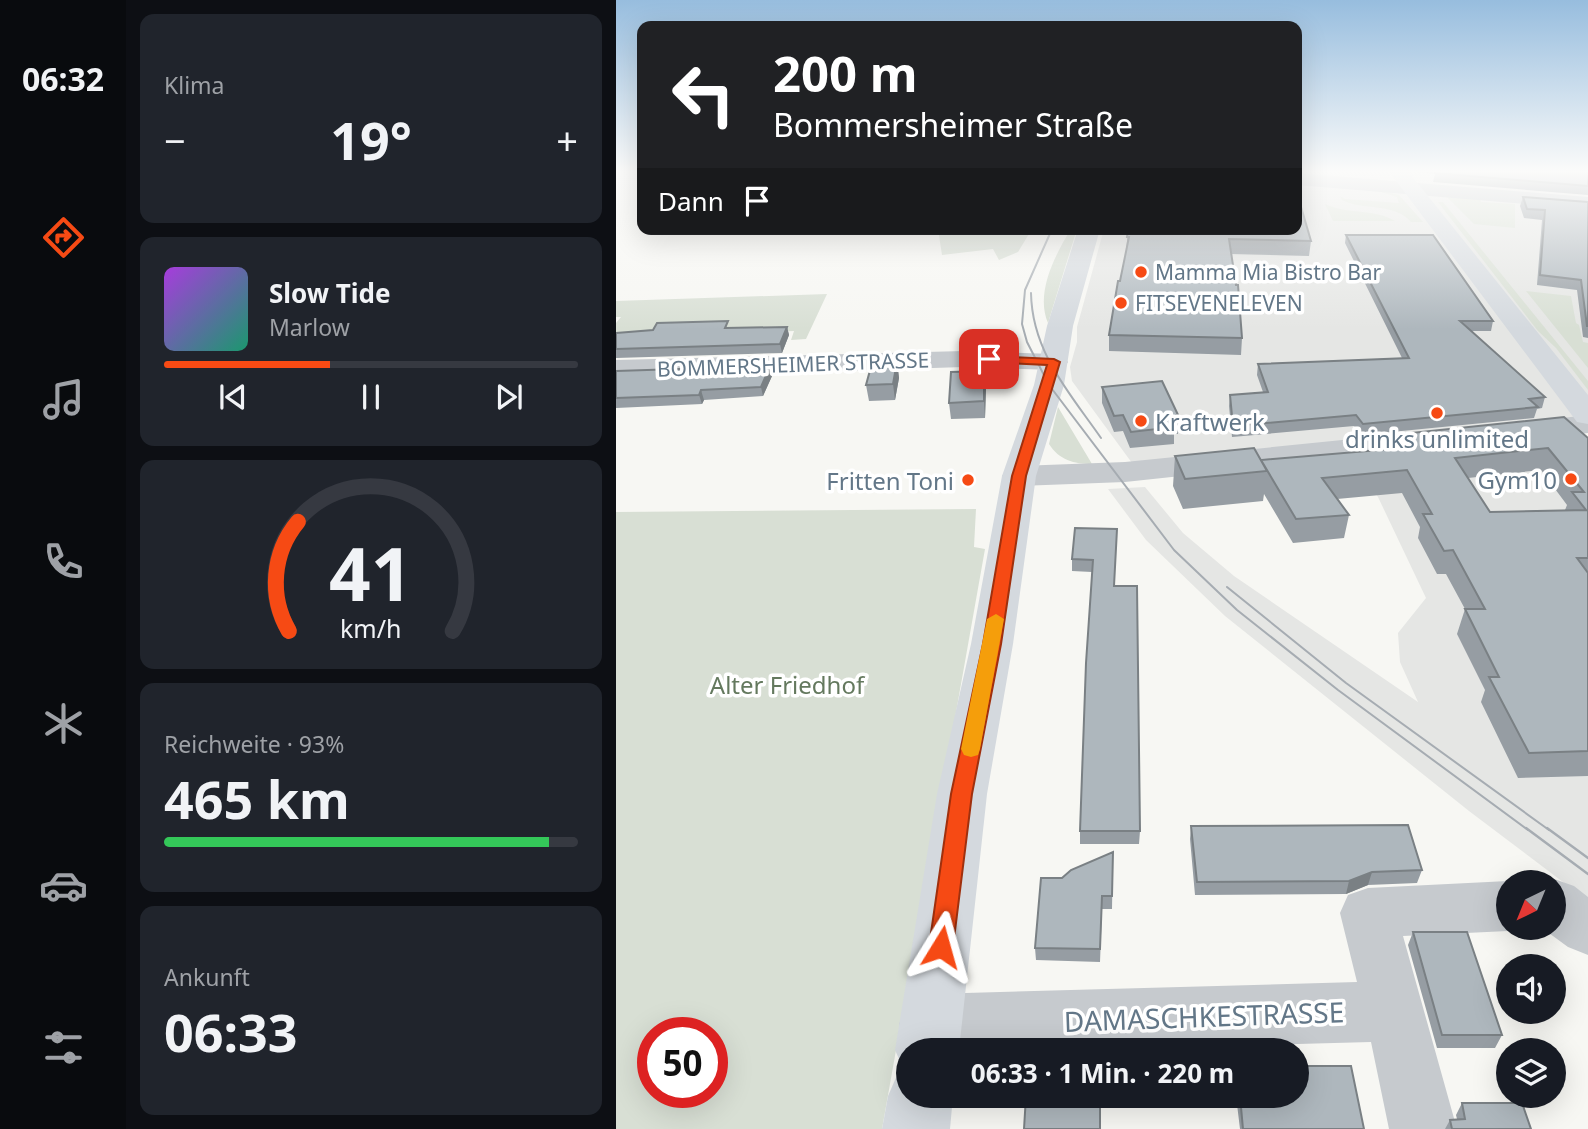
<!DOCTYPE html>
<html lang="de">
<meta charset="utf-8">
<style>
body{margin:0;font-family:"Noto Sans",sans-serif;background:#20242c;color:#f1f3f6;height:100vh;display:flex;flex-direction:column;font-size:26px;white-space:nowrap}
*{box-sizing:border-box;margin:0}
p{font-size:23px;color:#9ea1a6}
.icon{flex:none;width:38px;height:38px;fill:none;stroke:currentColor;stroke-width:2;stroke-linecap:round;stroke-linejoin:round}
.map{position:relative;flex:1;overflow:hidden}
.panel{display:flex;flex-direction:column;gap:14px;padding:14px;background:#0d0f14;width:490px}
.panel>*{flex:none}
.hud{position:absolute;left:21px;top:21px;width:665px;height:214px;border-radius:14px;box-shadow:0 7px 28px #0002;background:#202124;color:#fff;overflow:hidden}
.needle{width:46px;rotate:223deg}
.controls{position:absolute;left:880px;top:870px;display:grid;gap:14px}
.controls a{display:grid;place-items:center;width:70px;height:70px;border-radius:50%;background:#171b24;box-shadow:0 7px 28px #0002;font-size:35px}
.speed{position:absolute;left:21px;top:1017px;display:flex;gap:14px;font-size:35px;font-weight:700;text-align:center}
.speed>*{display:grid;place-content:center;width:91px;height:91px;border-radius:50%;background:#171b24;box-shadow:0 7px 28px #0002;line-height:1}
.speed .limit{border:10px solid #d22;background:#fff;color:#111}
.pin{position:absolute;display:grid;place-items:center;width:60px;height:60px;color:#fff;margin:-30px;border-radius:14px;box-shadow:0 4px 10px #0006}
.me{position:absolute;width:77px;margin:-38px;rotate:8deg;stroke-linejoin:round;filter:drop-shadow(0 0 5px #0008)}
.turn{display:flex;align-items:center;gap:24px;height:147px;padding:0 21px;font-size:32px}
.turn .icon{width:91px;height:91px;stroke-width:2.5}
.turn b{display:block;font-size:49px;line-height:60px}
.then{display:flex;align-items:center;height:66px;padding:0 21px;background:#0003;gap:14px;font-size:26px}
.big{font-size:52px;font-weight:700;line-height:1.1}
.panel .tile{flex:1;display:flex;flex-direction:column;justify-content:center;gap:10px;min-width:0;padding:0 24px;border-radius:14px;background:#20242c}
.panel .dial{align-items:center;gap:0}
.dial svg{height:182px;overflow:visible;fill:none;stroke:#363941;stroke-width:7;stroke-linecap:round;text-anchor:middle}
.dial text{fill:#f1f3f6;stroke:none}
.song{display:flex;align-items:center;gap:21px}
.cover{width:84px;height:84px;border-radius:10px;background:linear-gradient(135deg,hsl(280 70% 55%),hsl(160 70% 35%))}
.played{height:7px;border-radius:4px;background:linear-gradient(90deg,#f64a14 40%,#363941 40%)}
.keys{display:flex;justify-content:space-around;direction:ltr}
.heat{display:flex;justify-content:space-between;align-items:center;font-size:38px;direction:ltr}
.charge{height:10px;border-radius:5px;background:linear-gradient(90deg,#34c759 93%,#363941 0)}
.trip{position:absolute;left:280px;top:1038px;width:413px;height:70px;border-radius:35px;background:#171b24;box-shadow:0 7px 28px #0002;font-weight:700;line-height:70px;text-align:center}
main{display:flex;flex:1;min-height:0}
.menu{display:flex;flex-direction:column;width:126px;justify-content:space-around;align-items:center;background:#090b0e;color:#9ea1a6}
.menu .icon{width:49px;height:49px}
.menu .current{color:#f64a14}
.menu b{font-size:32px;color:#f1f3f6}
.map>svg:first-child{display:block}
.built{fill:#e5e6e4}
.green{fill:#d8dfd4;fill-rule:evenodd}
.lines{fill:none;stroke-linecap:round;stroke-linejoin:round}
.minor{fill:#c6cace;fill-rule:evenodd}
.major{fill:#d4d9de;fill-rule:evenodd}
.tram-far1{stroke:#a6acb2;stroke-width:2}
.tram{stroke:#a6acb2;stroke-width:2.5}
.wall{fill:#969da3;fill-rule:evenodd}
.shaded-wall{fill:#7a8084}
.building{fill:#aeb7bd;stroke:#7a8084;stroke-width:2;fill-rule:evenodd}
.route{fill:#f64a14;stroke:#a0300d;stroke-width:2}
.slow{fill:#f59e0b}
.poi-dot{fill:#f64a14;stroke:#fff;stroke-width:2.5}
.labels{text-anchor:middle;dominant-baseline:central;stroke-width:7;stroke-linejoin:round;paint-order:stroke}
.far-poi-label{font-size:21px;fill:#637788;stroke:#fff;text-anchor:start}
.far-street-label{font-size:21px;fill:#637788;stroke:#fff}
.poi-label{font-size:24px;fill:#637788;stroke:#fff;text-anchor:end}
.park-label{font-size:24px;fill:#64795e;stroke:#fff}
.near-street-label{font-size:28px;fill:#637788;stroke:#fff}
</style>
<main>
<nav class="menu">
<b>06:32</b>
<svg class="icon current" aria-label="directions" viewBox="0 0 24 24"><path d="M12 3l9 9-9 9-9-9zM9 14v-3h6M13 9l2 2-2 2"/></svg>
<svg class="icon" aria-label="music" viewBox="0 0 24 24"><path d="M9 18V5l10-2v13"/><circle cx="6" cy="18" r="3"/><circle cx="16" cy="16" r="3"/></svg>
<svg class="icon" aria-label="phone" viewBox="0 0 24 24"><path d="M5 4h4l2 5-3 2q2 4 5 5l2-3 5 2v4C11 20 4 13 5 4z"/></svg>
<svg class="icon" aria-label="climate" viewBox="0 0 24 24"><path d="M12 3v18M4 7l16 10M4 17L20 7"/></svg>
<svg class="icon" aria-label="car" viewBox="0 0 24 24"><path d="M5 17H2v-5l4-1 3-4h7l3 4 3 1v5h-3M9 17h6M6 11h13"/><circle cx="7" cy="17" r="2"/><circle cx="17" cy="17" r="2"/></svg>
<svg class="icon" aria-label="filters" viewBox="0 0 24 24"><path d="M4 7h16M4 17h16"/><circle cx="9" cy="7" r="2"/><circle cx="15" cy="17" r="2"/></svg>
</nav>
<section class="panel">
<div class="tile"><p>Klima</p>
<div class="heat"><a>−</a><b class="big">19°</b><a>+</a></div>
</div>
<div class="tile">
<div class="song"><i class="cover"></i><div><b>Slow Tide</b><p>Marlow</p></div></div>
<div class="played"></div>
<div class="keys"><svg class="icon" aria-label="previous" viewBox="0 0 24 24"><path d="M18 5L8 12l10 7zM5 5v14"/></svg><svg class="icon" aria-label="pause" viewBox="0 0 24 24"><path d="M8 5v14M16 5v14"/></svg><svg class="icon" aria-label="next" viewBox="0 0 24 24"><path d="M6 5l10 7-10 7zM19 5v14"/></svg></div>
</div>
<div class="tile dial"><svg viewBox="0 0 100 80">
<path d="M14 69A42 42 0 1 1 86 69"/>
<path d="M14 69A42 42 0 0 1 18 21" stroke="#f64a14"/>
<text x="50" y="56" font-size="32" font-weight="700">41</text>
<text x="50" y="72" font-size="11">km/h</text>
</svg></div>
<div class="tile"><p>Reichweite · 93%</p><b class="big">465 km</b><div class="charge"></div></div>
<div class="tile"><p>Ankunft</p><b class="big">06:33</b></div>
</section>
<div class="map">
<svg width="972" height="1129" viewBox="0 0 972 1129">
<rect width="100%" height="100%" fill="#f7f7f3"/>
<path class="built" d="M 681,170 L 972,170 L 972,416 L 516,463 L 456,381 L 454,367 L 461,342 L 461,327 L 488,229 L 681,229 Z
M 733,450 L 972,453 L 972,901 L 853,811 L 609,616 L 530,540 L 492,489 L 529,487 L 567,533 L 618,576 L 802,702 L 784,662 L 782,633 L 810,598 L 762,497 Z"/>
<path class="green" d="M 722,187 L 768,191 L 783,195 L 807,222 L 795,222 C 778,202 747,211 726,200 L 724,196 L 729,199 L 783,203 L 781,197 L 765,192 Z
M 863,196 L 865,202 L 899,204 L 899,228 L 858,224 L 831,197 Z
M 827,202 L 972,381 L 972,390 L 940,348 L 922,331 L 822,202 Z
M 709,204 C 732,215 757,208 779,221 L 717,221 Z
M 322,229 L 416,229 L 402,252 L 383,260 L 377,249 L 326,255 Z
M 455,229 L 461,229 L 432,323 C 419,293 439,255 455,229 Z
M 910,291 L 955,296 L 960,323 L 963,325 L 967,342 L 972,343 L 972,368 Z
M 211,294 L 190,339 L 175,340 L 178,331 L 153,332 L 0,344 L 0,323 L 5,317 L 0,317 L 0,301 Z
M 442,407 L 476,464 C 458,464 443,460 433,444 Z
M 360,509 L 358,547 L 369,549 L 266,1129 L 0,1129 L 0,512 ZM 37,1032 L 96,1032 L 96,1092 L 37,1092 Z"/>
<g class="lines">
<path class="minor" d="M 681,173 L 972,197 L 972,209 L 681,185 Z
M 348,351 L 438,354 L 448,356 L 452,362 L 448,368 L 438,370 L 348,367 L 0,378 L 0,360 Z
M 972,415 L 972,433 L 907,441 L 896,438 L 891,431 L 896,424 Z
M 816,431 L 827,434 L 832,441 L 827,448 L 509,482 L 403,486 L 391,483 L 386,476 L 391,469 L 403,466 L 509,462 Z
M 938,879 L 958,886 L 972,897 L 972,955 L 952,947 L 926,928 L 938,928 L 938,882 L 931,882 Z
M 892,881 L 894,882 L 892,928 L 901,928 L 892,931 L 787,936 L 841,1129 L 773,1129 L 755,1042 L 466,1050 L 303,1050 L 292,1046 L 283,1024 L 292,1002 L 314,994 L 741,982 L 724,913 L 732,895 L 752,888 Z"/>
<path class="major" d="M 772,170 L 791,170 L 972,395 L 972,424 L 961,422 Z
M 462,229 L 484,229 L 457,326 L 448,385 L 420,476 L 397,644 L 371,794 L 343,1050 L 292,1050 L 292,1096 L 337,1096 L 334,1129 L 266,1129 L 272,1096 L 282,1073 L 288,1070 L 279,1050 L 321,794 L 355,644 L 386,476 L 418,385 L 431,326 Z"/>
<path class="tram-far1" d="M 436,229 L 409,290 L 406,324 L 411,342 L 433,385 L 558,550 L 621,610 L 722,690 L 912,830
M 415,293 C 416,352 453,392 485,438
M 611,587 L 730,683 L 933,830"/>
<path class="tram" d="M 910,828 L 972,874
M 931,828 L 972,858"/>
</g>
<path class="wall" d="M 799,170 L 972,170 L 972,195 L 817,182 L 819,174 L 801,172 Z
M 907,197 L 972,202 L 972,338 L 967,337 L 961,290 L 921,285 L 926,220 L 908,218 L 904,206 Z
M 504,229 L 681,229 L 695,241 L 693,256 L 615,254 L 626,338 L 625,355 L 493,351 L 493,335 L 510,251 L 512,230 Z
M 730,235 L 877,321 L 875,331 L 855,331 L 929,397 L 926,408 L 921,409 L 918,418 L 745,435 L 738,426 L 616,437 L 613,406 L 614,395 L 647,392 L 641,375 L 642,364 L 786,358 L 729,243 Z
M 171,327 L 173,335 L 166,353 L 0,358 L 0,333 Z
M 281,362 L 283,378 L 279,400 L 253,401 L 250,385 Z
M 0,371 L 156,376 L 147,396 L 88,400 L 86,404 L 0,408 Z
M 368,371 L 370,387 L 369,418 L 335,419 L 333,403 Z
M 486,387 L 563,417 L 562,434 L 558,434 L 558,444 L 514,448 L 507,431 L 498,432 L 486,403 Z
M 766,436 L 972,438 L 972,776 L 902,778 L 865,702 L 869,690 L 841,634 L 849,609 L 830,574 L 821,574 L 802,538 L 804,527 L 786,493 L 721,499 L 733,515 L 728,538 L 677,543 L 648,494 L 647,501 L 567,509 L 557,486 L 559,456 L 645,460 L 763,450 ZM 925,470 L 951,505 L 949,510 L 874,512 L 852,478 Z
M 459,528 L 499,586 L 524,831 L 523,844 L 464,844 L 464,831 L 476,572 L 456,571 L 456,559 Z
M 575,826 L 806,870 L 801,883 L 752,885 L 730,894 L 579,895 L 574,839 Z
M 497,852 L 496,909 L 486,909 L 484,962 L 420,960 L 419,948 L 446,878 Z
M 797,932 L 886,1035 L 879,1048 L 821,1048 L 792,945 Z
M 410,1096 L 520,1096 L 520,1108 L 484,1108 Z
M 620,1096 L 681,1096 L 748,1129 L 624,1129 Z
M 846,1103 L 915,1129 L 829,1129 L 834,1120 L 841,1119 L 840,1115 Z"/>
<path class="shaded-wall" d="M 171,327 L 173,335 L 166,353 L 164,344 Z
M 281,362 L 283,378 L 279,400 L 277,384 Z
M 154,366 L 156,376 L 147,396 L 145,387 Z
M 368,371 L 370,387 L 369,418 L 368,401 Z
M 85,390 L 88,400 L 86,404 L 83,395 Z
M 756,872 L 752,885 L 730,894 L 733,881 Z"/>
<path class="building" d="M 820,170 L 972,170 L 972,186 L 819,173 Z
M 681,193 L 695,241 L 613,239 L 620,285 L 622,285 L 626,338 L 493,335 L 502,281 L 504,281 L 513,237 L 511,237 L 512,229 L 681,229 Z
M 907,197 L 972,202 L 972,326 L 971,326 L 965,280 L 924,275 L 929,210 L 911,209 Z
M 730,235 L 817,235 L 877,321 L 844,321 L 929,397 L 913,399 L 922,407 L 747,424 L 740,415 L 617,426 L 614,395 L 652,392 L 642,364 L 793,358 Z
M 112,321 L 109,328 L 171,327 L 164,344 L 0,349 L 0,333 L 37,330 L 41,323 Z
M 281,362 L 277,384 L 250,385 L 256,363 Z
M 154,366 L 145,387 L 85,390 L 83,395 L 0,398 L 0,371 Z
M 368,371 L 368,401 L 333,403 L 335,372 Z
M 546,381 L 563,417 L 554,418 L 559,427 L 515,432 L 507,415 L 498,416 L 486,387 Z
M 948,417 L 972,438 L 972,558 L 961,558 L 972,573 L 972,751 L 913,753 L 873,677 L 883,677 L 849,609 L 869,609 L 837,550 L 828,551 L 807,514 L 816,514 L 791,470 L 706,478 L 733,515 L 680,519 L 645,460 L 776,449 L 766,436 ZM 932,448 L 968,492 L 956,492 L 970,510 L 874,512 L 839,458 Z
M 638,448 L 651,471 L 569,479 L 559,456 Z
M 459,528 L 501,529 L 498,586 L 521,586 L 524,831 L 464,831 L 470,663 L 477,560 L 456,559 Z
M 792,825 L 806,870 L 756,872 L 733,881 L 581,882 L 575,826 Z
M 497,852 L 496,896 L 486,896 L 484,949 L 419,948 L 425,878 L 446,878 L 455,870 Z
M 797,932 L 851,932 L 886,1035 L 826,1035 Z
M 439,1042 L 519,1042 L 519,1050 L 439,1050 Z
M 681,1066 L 735,1066 L 748,1129 L 627,1129 L 624,1096 L 681,1096 Z
M 410,1096 L 520,1096 L 484,1096 L 484,1129 L 408,1129 Z
M 846,1103 L 906,1103 L 915,1129 L 836,1129 L 834,1120 L 849,1119 Z"/>
<linearGradient id="sky" x2="0" y2="1"><stop stop-color="#97bdde"/><stop offset="0.52" stop-color="#fbfbfa"/><stop offset="1" stop-color="#fbfbfa" stop-opacity="0"/></linearGradient>
<rect width="972" height="329" fill="url(#sky)"/>
<path class="route" d="M 373,356 L 438,359 L 444,362 L 410,476 L 385,644 L 356,794 L 337,947 L 333,955 L 325,958 L 316,955 L 313,947 L 335,794 L 367,644 L 396,476 L 431,365 L 369,362 L 369,357 Z"/>
<path class="slow" d="M 380,614 L 388,619 L 364,749 L 362,755 L 355,757 L 348,755 L 345,749 L 371,619 Z"/>
<g class="poi-dot">
<circle cx="525" cy="272" r="7"/>
<circle cx="505" cy="303" r="7"/>
<circle cx="821" cy="413" r="7"/>
<circle cx="525" cy="421" r="7"/>
<circle cx="955" cy="479" r="7"/>
<circle cx="352" cy="480" r="7"/>
</g>
<g class="labels">
<g class="far-poi-label">
<text x="539" y="272">Mamma Mia Bistro Bar</text>
<text x="519" y="303">FITSEVENELEVEN</text>
</g>
<g class="far-street-label">
<text transform="translate(177 364) rotate(-2)">BOMMERSHEIMER STRASSE</text>
</g>
<g class="poi-label">
<text x="539" y="421" text-anchor="start">Kraftwerk</text>
<text x="821" y="438" text-anchor="middle">drinks unlimited</text>
<text x="941" y="479">Gym10</text>
<text x="338" y="480">Fritten Toni</text>
</g>
<g class="park-label">
<text x="171" y="684">Alter Friedhof</text>
</g>
<g class="near-street-label">
<text transform="translate(588 1016) rotate(-2)">DAMASCHKESTRASSE</text>
</g>
</g>
</svg>
<div class="controls">
<a><svg class="needle" viewBox="-14 -14 28 28"><path d="M0-13l5 13h-10z" fill="#e53935"/><path d="M0 13l5-13h-10z" fill="#9ea1a6"/></svg></a>
<a><svg class="icon" aria-label="sound" viewBox="0 0 24 24"><path d="M4 9h4l5-4v14l-5-4H4zM17 9q2 3 0 6"/></svg></a>
<a><svg class="icon" aria-label="layers" viewBox="0 0 24 24"><path d="M12 4l9 5-9 5-9-5zM3 14l9 5 9-5"/></svg></a>
</div>
<div class="speed"><div class="limit">50</div></div>
<div class="pin" style="left:373px;top:359px;background:#d93025"><svg class="icon" aria-label="arrive" viewBox="0 0 24 24"><path d="M6 21V4h12l-3 4 3 4H6"/></svg></div>
<svg class="me" style="left:325px;top:947px" viewBox="-20 -20 40 40"><path d="M0-17L14 15 0 8-14 15z" fill="#f64a14" stroke="#fff" stroke-width="4"/></svg>
<div class="trip">06:33 · 1 Min. · 220 m</div>
<div class="hud">
<div class="turn"><svg class="icon" aria-label="left" viewBox="0 0 24 24"><path d="M17 20v-9H6M10 6l-5 5 5 5"/></svg><div><b>200 m</b>Bommersheimer Straße</div></div>
<div class="then">Dann<svg class="icon" aria-label="arrive" viewBox="0 0 24 24"><path d="M6 21V4h12l-3 4 3 4H6"/></svg></div>
</div>
</div>
</main>
